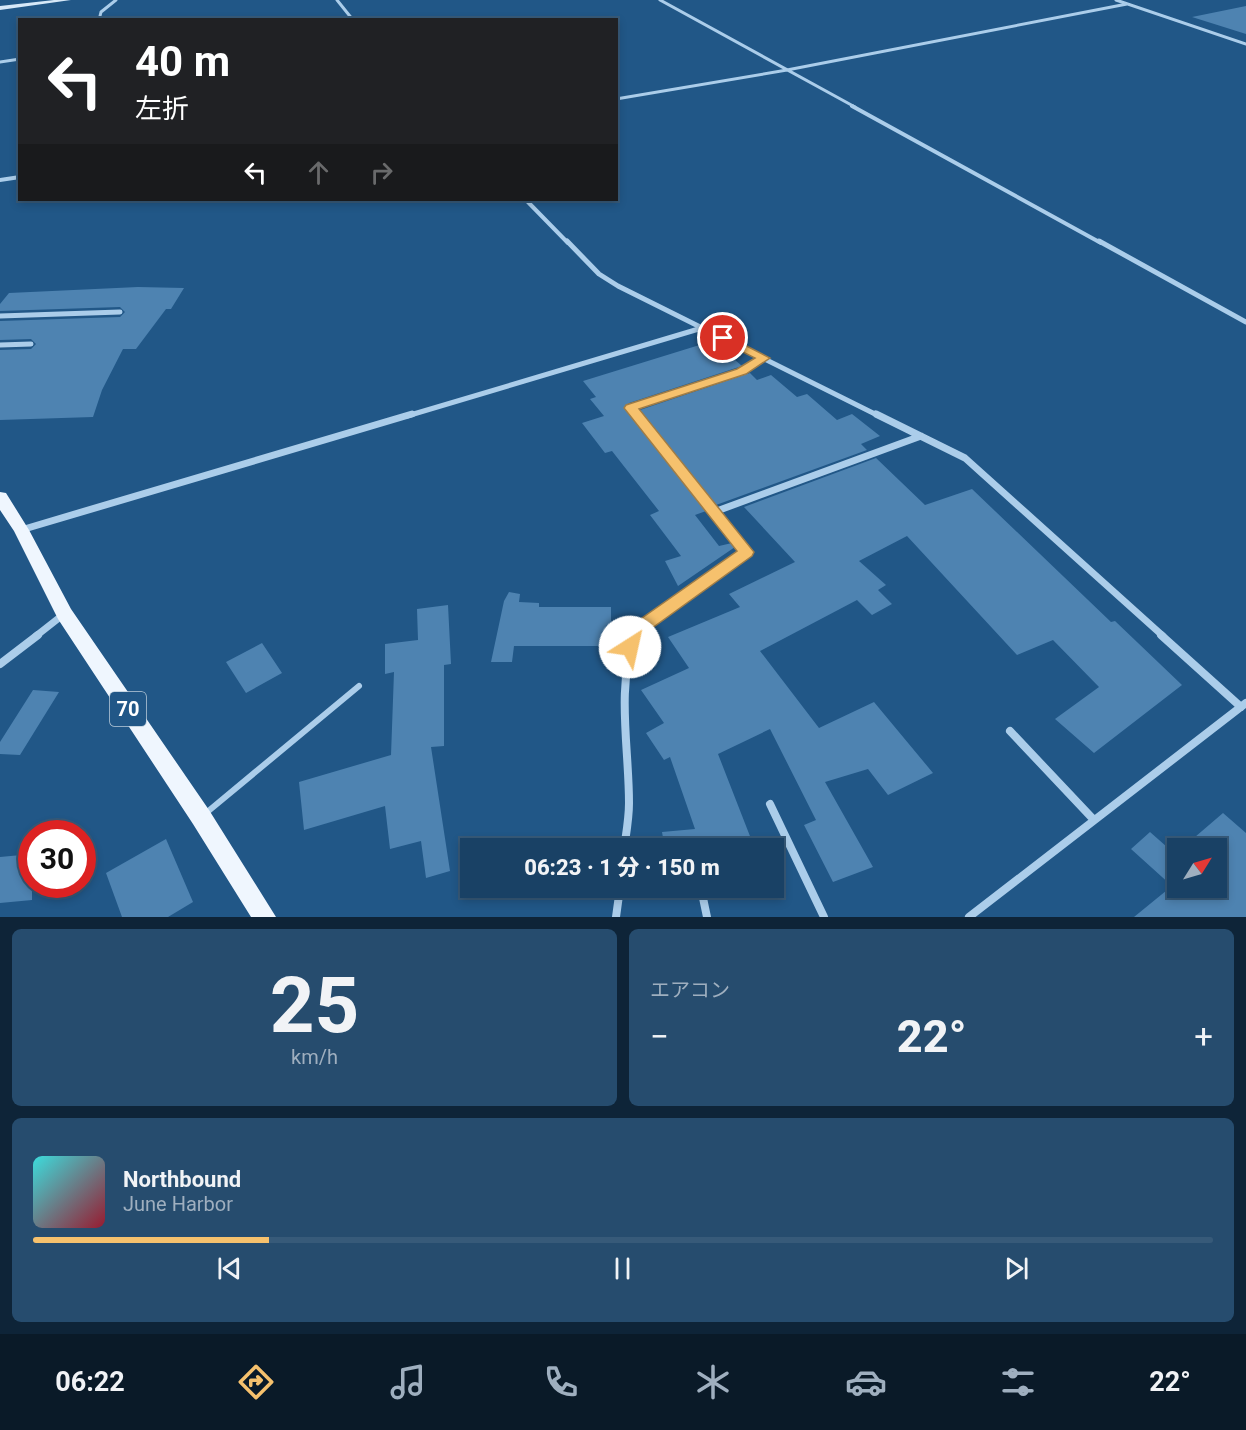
<!DOCTYPE html>
<html lang="ja">
<meta charset="utf-8">
<style>
body{margin:0;font-family:Roboto,"Noto Sans JP",sans-serif;background:#264c6e;color:#f1f3f6;height:100vh;display:flex;flex-direction:column;font-size:22px;white-space:nowrap}
*{box-sizing:border-box;margin:0}
p{font-size:20px;color:#9fafbf}
.icon{flex:none;width:33px;height:33px;fill:none;stroke:currentColor;stroke-width:2;stroke-linecap:round;stroke-linejoin:round}
.map{position:relative;height:917px;overflow:hidden}
.panel{display:flex;flex-direction:column;gap:12px;padding:12px;background:#0e2438;flex:1}
.panel>*{flex:none}
.top-card{position:absolute;left:18px;top:18px;width:600px;height:183px;border-radius:0px;box-shadow:0 3px 9px #0003,0 0 0 2px #375a79;background:#202124;color:#fff;overflow:hidden}
.needle{width:39px;rotate:53deg}
.controls{position:absolute;left:1167px;top:838px;display:grid;gap:12px}
.controls a{display:grid;place-items:center;width:60px;height:60px;border-radius:0px;background:#194165;box-shadow:0 3px 9px #0003,0 0 0 2px #375a79;font-size:30px}
.speed{position:absolute;left:18px;top:820px;display:flex;gap:12px;font-size:30px;font-weight:700;text-align:center}
.speed>*{display:grid;place-content:center;width:78px;height:78px;border-radius:50%;background:#194165;box-shadow:0 3px 9px #0003,0 0 0 2px #375a79;line-height:1}
.speed .limit{border:9px solid #d22;background:#fff;color:#111}
.pin{position:absolute;display:grid;place-items:center;width:51px;height:51px;color:#fff;margin:-26px;border:3px solid #fff;border-radius:50%;box-shadow:0 2px 6px #0007}
.me{position:absolute;width:66px;margin:-33px;rotate:35deg;stroke-linejoin:round;filter:drop-shadow(0 0 4px #0008)}
.turn{display:flex;align-items:center;gap:21px;height:126px;padding:0 18px;font-size:27px}
.turn .icon{width:78px;height:78px;stroke-width:2.5}
.turn b{display:block;font-size:42px;line-height:51px}
.lanes{display:flex;align-items:center;height:57px;padding:0 18px;background:#0003;justify-content:center;gap:30px;direction:ltr}
.lanes .off{opacity:.35}
.big{font-size:45px;font-weight:800;line-height:1.1}
.panel .tile{flex:1;display:flex;flex-direction:column;justify-content:center;gap:9px;min-width:0;padding:0 21px;border-radius:9px;background:#264c6e}
.panel .dial{align-items:center;gap:0}
.dial b{font-size:78px;line-height:1}
.song{display:flex;align-items:center;gap:18px}
.cover{width:72px;height:72px;border-radius:9px;background:linear-gradient(135deg,hsl(180 70% 55%),hsl(350 70% 35%))}
.played{height:6px;border-radius:3px;background:linear-gradient(90deg,#f6c16d 20%,#375a79 20%)}
.keys{display:flex;justify-content:space-around;direction:ltr}
.heat{display:flex;justify-content:space-between;align-items:center;font-size:33px;direction:ltr}
.panel .tiles{flex:1;display:grid;gap:12px;grid-template-columns:1fr 1fr}
.tile:last-child{grid-column:span 2}
.trip{position:absolute;left:460px;top:838px;width:324px;height:60px;border-radius:0px;background:#194165;box-shadow:0 3px 9px #0003,0 0 0 2px #375a79;font-weight:800;line-height:60px;text-align:center}
.tab-bar{display:flex;height:96px;justify-content:space-around;align-items:center;background:#0a1a28;color:#9fafbf}
.tab-bar .icon{width:42px;height:42px}
.tab-bar .active{color:#f6c16d}
.tab-bar b{font-size:27px;color:#f1f3f6}
.map>svg:first-child{display:block}
.building{fill:#4e83b1}
.lines{fill:none;stroke-linecap:round;stroke-linejoin:round}
.lane{stroke:#abcdea;stroke-width:6}
.street-far4{stroke:#abcdea;stroke-width:3}
.street-far3{stroke:#abcdea;stroke-width:4}
.street-far2{stroke:#abcdea;stroke-width:5}
.street-far1{stroke:#abcdea;stroke-width:7}
.street{stroke:#abcdea;stroke-width:8}
.secondary{fill:#d6e8f8;fill-rule:evenodd}
.primary{fill:#eff6fe;fill-rule:evenodd}
.route{fill:#f6c16d;stroke:#a07d47;stroke-width:1.5}
.labels{text-anchor:middle;dominant-baseline:central;stroke-width:6;stroke-linejoin:round;paint-order:stroke}
.shield{fill:#215787;stroke:#bccddb;stroke-width:1.5}
.shield-label{font-size:20px;font-weight:bold;fill:#fff}
</style>
<div class="map">
<svg width="1246" height="917" viewBox="0 0 1246 917">
<rect width="100%" height="100%" fill="#215787"/>
<path class="building" d="M 1246,6 L 1246,34 L 1192,17 Z
M 138,287 L 184,288 L 171,309 L 166,309 L 136,349 L 123,349 L 102,390 L 93,417 L 0,420 L 0,350 L 31,349 L 36,344 L 31,339 L 0,340 L 0,321 L 120,317 L 125,312 L 120,307 L 0,311 L 0,304 L 9,293 Z
M 706,343 L 714,351 L 721,348 L 742,366 L 629,403 L 626,407 L 632,418 L 706,511 L 695,515 L 719,546 L 732,543 L 735,547 L 678,586 L 665,561 L 681,556 L 650,515 L 659,511 L 612,451 L 605,453 L 582,423 L 604,416 L 590,399 L 596,397 L 583,381 Z
M 750,373 L 757,380 L 771,375 L 797,397 L 807,394 L 837,420 L 852,414 L 880,436 L 861,444 L 867,450 L 716,505 L 640,410 Z
M 876,458 L 925,505 L 972,489 L 1111,622 L 1115,621 L 1182,685 L 1094,753 L 1055,719 L 1099,687 L 1053,640 L 1017,655 L 907,536 L 859,561 L 886,585 L 878,590 L 892,604 L 872,615 L 857,600 L 760,651 L 819,728 L 874,702 L 933,773 L 888,795 L 868,769 L 825,782 L 873,867 L 833,882 L 804,825 L 816,820 L 770,729 L 718,754 L 755,849 L 665,849 L 662,832 L 695,829 L 670,757 L 664,760 L 646,733 L 664,723 L 641,690 L 689,668 L 668,637 L 740,607 L 729,594 L 795,562 L 744,507 Z
M 509,592 L 520,594 L 519,602 L 539,603 L 539,607 L 611,607 L 611,646 L 514,646 L 512,662 L 491,662 L 504,601 Z
M 448,605 L 451,664 L 444,665 L 444,746 L 431,747 L 450,871 L 426,878 L 421,841 L 390,849 L 385,806 L 304,830 L 299,782 L 391,755 L 394,672 L 385,674 L 385,644 L 418,640 L 417,609 Z
M 262,643 L 282,673 L 246,693 L 226,662 Z
M 33,690 L 59,692 L 20,755 L 0,754 L 0,742 Z
M 1223,813 L 1246,833 L 1246,917 L 1134,917 L 1172,886 L 1131,849 L 1150,832 L 1175,854 L 1178,852 L 1178,888 L 1216,888 L 1216,849 L 1181,849 Z
M 166,839 L 193,902 L 168,917 L 122,917 L 106,873 Z
M 32,854 L 32,900 L 0,903 L 0,857 Z"/>
<g class="lines">
<path class="lane" d="M 206,813 L 359,686"/>
<path class="street-far4" d="M 337,0 L 353,20
M 660,0 L 855,107
M 1116,0 L 1246,44
M 99,20 L 101,12 L 116,0
M 0,62 L 20,59
M 616,99 L 787,70 L 1127,4"/>
<path class="street-far3" d="M 852,106 L 1101,243
M 0,180 L 20,177
M 526,200 L 568,243"/>
<path class="street-far2" d="M 567,241 L 599,274 L 618,286 L 879,416
M 1099,241 L 1246,322
M 0,316 L 120,312
M 0,345 L 31,344
M 407,416 L 702,328
M 637,416 L 631,408 L 742,372 L 764,358"/>
<path class="street-far1" d="M 876,414 L 965,458 L 1163,636
M 714,512 L 921,436
M 21,530 L 412,414
M 36,636 L 64,614
M 635,636 L 637,630 L 746,552 L 636,414"/>
<path class="street" d="M 1161,635 L 1241,707
M 0,664 L 38,635
M 1010,731 L 1094,820
M 770,804 L 824,917
M 624,849 C 626,834 629,819 629,803 C 629,746 616,690 635,635
M 703,898 L 707,917
M 616,917 L 620,888
M 969,917 L 1246,703"/>
<path class="secondary" d="M 54,0 L 71,0 L 0,10 L 0,6 Z"/>
<path class="primary" d="M 0,492 L 6,493 L 29,530 L 71,609 L 209,810 L 276,917 L 251,917 L 193,824 L 58,619 L 14,531 L 0,510 Z"/>
</g>
<path class="route" d="M 723,334 L 770,358 L 746,374 L 639,409 L 754,552 L 752,556 L 644,634 L 635,652 L 630,654 L 624,652 L 621,647 L 632,625 L 737,551 L 624,408 L 626,405 L 737,369 L 755,358 L 719,340 L 719,335 Z"/>
<g class="labels">
<rect class="shield" x="110" y="692" width="36" height="34" rx="4.5"/>
<g class="shield-label">
<text x="128" y="709">70</text>
</g>
</g>
</svg>
<div class="controls">
<a><svg class="needle" viewBox="-14 -14 28 28"><path d="M0-13l5 13h-10z" fill="#e53935"/><path d="M0 13l5-13h-10z" fill="#9fafbf"/></svg></a>
</div>
<div class="speed"><div class="limit">30</div></div>
<div class="pin" style="left:723px;top:338px;background:#d93025"><svg class="icon" aria-label="arrive" viewBox="0 0 24 24"><path d="M6 21V4h12l-3 4 3 4H6"/></svg></div>
<svg class="me" style="left:630px;top:647px" viewBox="-20 -20 40 40"><circle r="19" fill="#fff"/><path d="M0-13L10 11 0 6-10 11z" fill="#f6c16d"/></svg>
<div class="trip">06:23 · 1 分 · 150 m</div>
<div class="top-card">
<div class="turn"><svg class="icon" aria-label="left" viewBox="0 0 24 24"><path d="M17 20v-9H6M10 6l-5 5 5 5"/></svg><div><b>40 m</b>左折</div></div>
<div class="lanes"><svg class="icon" aria-label="left" viewBox="0 0 24 24"><path d="M17 20v-9H6M10 6l-5 5 5 5"/></svg><svg class="icon off" aria-label="ahead" viewBox="0 0 24 24"><path d="M12 20V5M6 11l6-6 6 6"/></svg><svg class="icon off" aria-label="right" viewBox="0 0 24 24"><path d="M7 20v-9h11M14 6l5 5-5 5"/></svg></div>
</div>
</div>
<section class="panel">
<div class="tiles">
<div class="tile dial"><b>25</b><p>km/h</p></div>
<div class="tile"><p>エアコン</p>
<div class="heat"><a>−</a><b class="big">22°</b><a>+</a></div>
</div>
<div class="tile">
<div class="song"><i class="cover"></i><div><b>Northbound</b><p>June Harbor</p></div></div>
<div class="played"></div>
<div class="keys"><svg class="icon" aria-label="previous" viewBox="0 0 24 24"><path d="M18 5L8 12l10 7zM5 5v14"/></svg><svg class="icon" aria-label="pause" viewBox="0 0 24 24"><path d="M8 5v14M16 5v14"/></svg><svg class="icon" aria-label="next" viewBox="0 0 24 24"><path d="M6 5l10 7-10 7zM19 5v14"/></svg></div>
</div>
</div>
</section>
<nav class="tab-bar">
<b>06:22</b>
<svg class="icon active" aria-label="directions" viewBox="0 0 24 24"><path d="M12 3l9 9-9 9-9-9zM9 14v-3h6M13 9l2 2-2 2"/></svg>
<svg class="icon" aria-label="music" viewBox="0 0 24 24"><path d="M9 18V5l10-2v13"/><circle cx="6" cy="18" r="3"/><circle cx="16" cy="16" r="3"/></svg>
<svg class="icon" aria-label="phone" viewBox="0 0 24 24"><path d="M5 4h4l2 5-3 2q2 4 5 5l2-3 5 2v4C11 20 4 13 5 4z"/></svg>
<svg class="icon" aria-label="climate" viewBox="0 0 24 24"><path d="M12 3v18M4 7l16 10M4 17L20 7"/></svg>
<svg class="icon" aria-label="car" viewBox="0 0 24 24"><path d="M5 17H2v-5l4-1 3-4h7l3 4 3 1v5h-3M9 17h6M6 11h13"/><circle cx="7" cy="17" r="2"/><circle cx="17" cy="17" r="2"/></svg>
<svg class="icon" aria-label="filters" viewBox="0 0 24 24"><path d="M4 7h16M4 17h16"/><circle cx="9" cy="7" r="2"/><circle cx="15" cy="17" r="2"/></svg>
<b>22°</b>
</nav>
